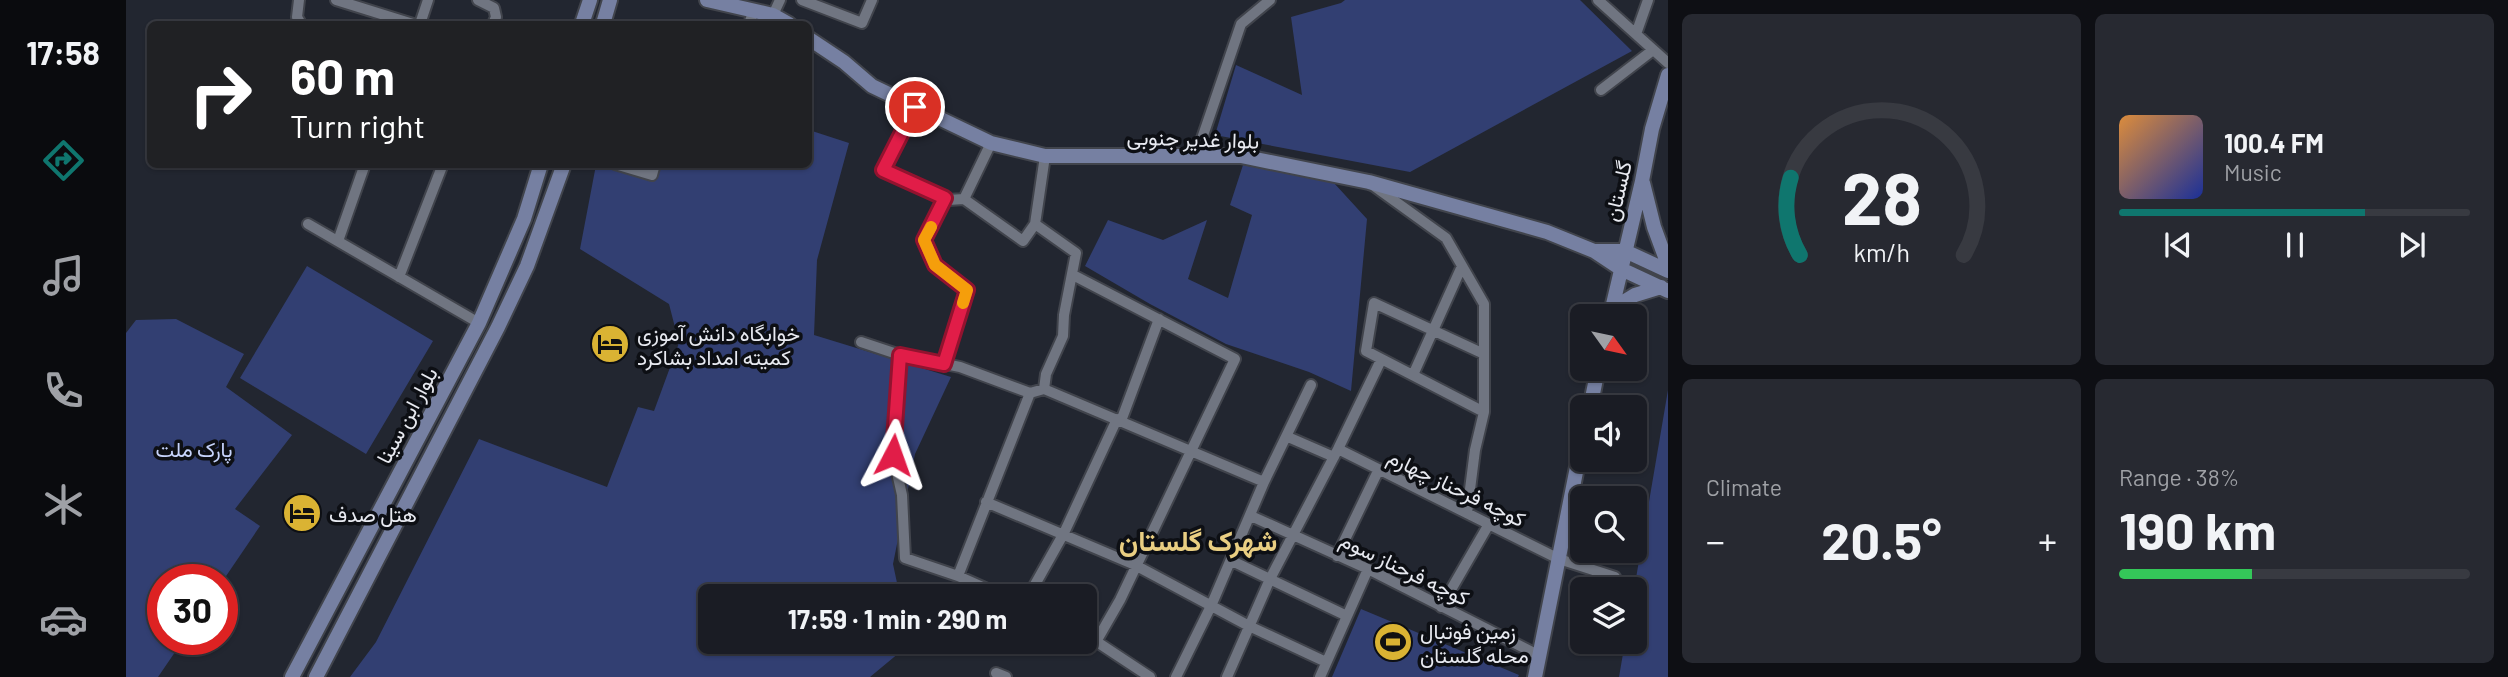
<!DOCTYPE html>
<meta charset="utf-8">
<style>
body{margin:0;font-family:Barlow,Vazirmatn,sans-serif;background:#272931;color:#f1f3f6;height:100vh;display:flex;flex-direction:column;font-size:26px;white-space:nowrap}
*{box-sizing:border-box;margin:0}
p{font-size:23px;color:#9fa1a6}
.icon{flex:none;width:38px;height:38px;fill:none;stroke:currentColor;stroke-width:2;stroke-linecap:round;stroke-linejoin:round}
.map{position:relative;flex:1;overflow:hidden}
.panel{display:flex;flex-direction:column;gap:14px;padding:14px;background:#0e0f14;width:840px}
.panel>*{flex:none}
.guide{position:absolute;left:21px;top:21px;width:665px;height:147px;border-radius:10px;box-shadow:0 2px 5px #0004,0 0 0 2px #383a41;background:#202124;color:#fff;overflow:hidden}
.needle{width:46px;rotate:123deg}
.fabs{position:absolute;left:1444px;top:304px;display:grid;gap:14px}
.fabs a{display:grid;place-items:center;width:77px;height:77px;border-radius:10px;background:#1a1c24;box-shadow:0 2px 5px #0004,0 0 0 2px #383a41;font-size:35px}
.speed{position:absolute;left:21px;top:564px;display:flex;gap:14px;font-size:35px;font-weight:700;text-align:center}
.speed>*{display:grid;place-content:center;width:91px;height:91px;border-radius:50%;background:#1a1c24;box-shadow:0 2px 5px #0004,0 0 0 2px #383a41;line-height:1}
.speed .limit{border:10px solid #d22;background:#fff;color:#111}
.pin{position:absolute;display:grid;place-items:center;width:60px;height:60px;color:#fff;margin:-30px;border:4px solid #fff;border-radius:50%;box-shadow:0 2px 7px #0007}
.me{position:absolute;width:77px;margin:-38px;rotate:4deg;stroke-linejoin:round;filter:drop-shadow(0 0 5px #0008)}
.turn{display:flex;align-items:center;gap:24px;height:147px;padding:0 28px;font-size:32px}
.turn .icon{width:91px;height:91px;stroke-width:2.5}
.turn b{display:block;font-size:49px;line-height:60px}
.big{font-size:52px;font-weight:700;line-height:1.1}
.panel .widget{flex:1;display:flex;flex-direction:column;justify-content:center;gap:10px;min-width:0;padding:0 24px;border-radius:10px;background:#272931}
.panel .dial{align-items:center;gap:0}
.dial svg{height:182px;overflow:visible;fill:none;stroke:#383a41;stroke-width:7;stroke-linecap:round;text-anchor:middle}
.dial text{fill:#f1f3f6;stroke:none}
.song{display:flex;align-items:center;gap:21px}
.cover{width:84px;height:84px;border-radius:10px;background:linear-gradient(135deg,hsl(30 70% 55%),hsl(230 70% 35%))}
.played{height:7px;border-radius:4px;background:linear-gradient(90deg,#0f766e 70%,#383a41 70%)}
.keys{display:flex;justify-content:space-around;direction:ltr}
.heat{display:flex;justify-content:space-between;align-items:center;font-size:38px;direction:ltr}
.charge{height:10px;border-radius:5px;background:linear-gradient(90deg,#34c759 38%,#383a41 0)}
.panel .tiles{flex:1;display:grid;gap:14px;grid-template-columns:repeat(2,1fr)}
.trip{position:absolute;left:572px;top:584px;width:399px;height:70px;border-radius:10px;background:#1a1c24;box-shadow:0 2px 5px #0004,0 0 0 2px #383a41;font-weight:700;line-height:70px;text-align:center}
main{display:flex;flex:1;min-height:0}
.dock{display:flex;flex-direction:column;width:126px;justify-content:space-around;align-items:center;background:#0a0b0e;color:#9fa1a6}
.dock .icon{width:49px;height:49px}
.dock .current{color:#0f766e}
.dock b{font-size:32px;color:#f1f3f6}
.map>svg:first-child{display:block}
.green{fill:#323f72}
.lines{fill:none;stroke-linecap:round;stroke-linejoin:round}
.street-casing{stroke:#41444c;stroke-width:14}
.secondary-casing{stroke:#41444c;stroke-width:18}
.street{stroke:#707581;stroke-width:10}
.secondary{stroke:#7680a2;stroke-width:14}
.route-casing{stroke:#92132f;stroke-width:18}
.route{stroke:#e11d48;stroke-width:12}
.slow{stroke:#f59e0b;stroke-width:12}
.labels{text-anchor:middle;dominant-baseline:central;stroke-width:7;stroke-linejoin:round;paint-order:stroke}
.street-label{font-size:21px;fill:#e8eaf1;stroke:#0d0f14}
.poi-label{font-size:21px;fill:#e8eaf1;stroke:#0d0f14;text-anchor:start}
.park-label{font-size:21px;fill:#c7d4fc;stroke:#0d0f14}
.district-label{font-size:28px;font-weight:bold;fill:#e9ce82;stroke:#0d0f14}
</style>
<main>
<nav class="dock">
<b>17:58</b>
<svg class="icon current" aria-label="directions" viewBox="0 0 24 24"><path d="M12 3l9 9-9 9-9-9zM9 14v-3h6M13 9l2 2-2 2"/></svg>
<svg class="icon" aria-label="music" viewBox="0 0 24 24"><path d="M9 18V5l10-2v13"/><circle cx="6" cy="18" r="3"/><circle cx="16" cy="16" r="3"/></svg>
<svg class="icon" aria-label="phone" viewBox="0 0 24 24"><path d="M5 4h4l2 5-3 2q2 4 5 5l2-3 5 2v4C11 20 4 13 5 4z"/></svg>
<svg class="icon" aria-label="climate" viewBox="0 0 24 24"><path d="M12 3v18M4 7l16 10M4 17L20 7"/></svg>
<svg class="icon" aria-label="car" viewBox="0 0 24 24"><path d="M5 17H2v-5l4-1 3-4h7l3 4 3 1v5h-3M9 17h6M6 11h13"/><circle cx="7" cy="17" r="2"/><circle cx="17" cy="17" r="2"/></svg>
</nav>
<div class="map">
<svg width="1542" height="677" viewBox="0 0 1542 677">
<rect width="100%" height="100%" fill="#222630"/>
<path class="green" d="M 1219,0 L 1454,0 L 1506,51 L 1284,172 L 1089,135 L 1110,65 L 1176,95 L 1165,17 L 1215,3 Z
M 683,130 L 723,143 L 691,260 L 688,335 L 825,377 L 789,454 L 767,564 L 774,597 L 584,597 L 584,642 L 785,643 L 744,677 L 224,677 L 250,642 L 353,439 L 481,487 L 512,407 L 528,411 L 553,343 L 543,304 L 454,249 L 470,165 L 682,164 Z
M 1117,165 L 1208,183 L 1241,219 L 1225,391 L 1183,372 L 1100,344 L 1024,304 L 959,266 L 982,220 L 1037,240 L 1081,220 L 1062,279 L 1102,298 L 1126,215 L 1104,205 Z
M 181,266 L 307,341 L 240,454 L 114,378 Z
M 50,319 L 118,354 L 100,387 L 166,435 L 109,509 L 134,526 L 96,582 L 96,579 L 37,579 L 37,639 L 58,639 L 32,677 L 0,677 L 0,333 L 10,320 Z
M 1542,390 L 1542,677 L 1493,677 L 1499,642 L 1508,642 L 1508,590 Z
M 1235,609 L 1393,675 L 1392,677 L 1206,677 Z"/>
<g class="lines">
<defs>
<path id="street" d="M 173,0 L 171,17 L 175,24
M 210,0 L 287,24
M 352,0 L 368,8 L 370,17 L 367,24
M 676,0 L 736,23 L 746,0
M 1472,0 L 1542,63
M 647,15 L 654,0
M 294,24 L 302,0
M 623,24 L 628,10
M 1510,34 L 1522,0
M 1475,90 L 1527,50
M 789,107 L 757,170 L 822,200 L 838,199
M 865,143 L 838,199 L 897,241 L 909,224
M 1070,156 L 1115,24 L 1144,0
M 489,164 L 526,175 L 529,164
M 1248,186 L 1320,238 L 1358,304 L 1358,412 L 1349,450 L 1341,513
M 182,224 L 353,323
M 212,241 L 239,164
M 947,275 L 1109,359 L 994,600 L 971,640
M 273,277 L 317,164
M 735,342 L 774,355 L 834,367 L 904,393 L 918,389 L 1138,482
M 1358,354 L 1248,303 L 1240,351 L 1358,412
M 774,355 L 767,455 L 776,495 L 779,558 L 832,576 L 879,597
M 818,364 L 841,290 L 809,266 L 798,240 L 819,198
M 1287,375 L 1336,266
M 918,389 L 920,374 L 937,336 L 938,315 L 950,253 L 909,224 L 919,156
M 995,421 L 1033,319
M 1162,437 L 1208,457
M 1212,449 L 1433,559 L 1489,577
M 860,502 L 1009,565 L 1123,626 L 1200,662
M 1125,516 L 1242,569 L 1414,656
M 1211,556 L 1253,469
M 1106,561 L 1221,616
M 832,576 L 904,393
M 902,597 L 938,533 L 991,419
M 1315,607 L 1363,524
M 959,634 L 1024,677
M 870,673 L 880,677
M 1050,677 L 1085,606 L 1138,482 L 1185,385
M 1101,677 L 1144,579 L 1212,449 L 1255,360
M 1194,677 L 1242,569"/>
<path id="secondary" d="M 581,0 L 647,15 L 663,24
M 456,24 L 464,0
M 477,24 L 484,0
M 682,38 L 718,62 L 746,86 L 865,143 L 919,156 L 1115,156 L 1243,182 L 1421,232 L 1468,251 L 1495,269 L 1542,291
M 1517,183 L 1528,227 L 1542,265
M 1468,251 L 1499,251 L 1542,271
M 1486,309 L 1509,295 L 1535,287
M 1484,317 L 1516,181 L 1526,129 L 1542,75
M 1464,408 L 1472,369
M 166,677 L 353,323 L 398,219 L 415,164
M 190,677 L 372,327 L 401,266 L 438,164
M 1409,677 L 1456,442"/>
</defs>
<use href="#street" class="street-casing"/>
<use href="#secondary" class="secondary-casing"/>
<use href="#street" class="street"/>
<use href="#secondary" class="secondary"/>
</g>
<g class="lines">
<defs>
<path id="route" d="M 767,455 L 774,355 L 818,364 L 841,290 L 809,265 L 798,240 L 819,198 L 757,170 L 789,107"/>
</defs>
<use href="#route" class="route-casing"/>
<use href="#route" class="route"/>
<path class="slow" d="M 805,227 L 798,240 L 809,265 L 841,290 L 837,303"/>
</g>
<defs>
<symbol id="hotel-disc" viewBox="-11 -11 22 22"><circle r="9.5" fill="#dab333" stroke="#0d0f14"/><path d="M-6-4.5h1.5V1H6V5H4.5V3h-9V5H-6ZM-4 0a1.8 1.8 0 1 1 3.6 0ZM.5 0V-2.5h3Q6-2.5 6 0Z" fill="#111"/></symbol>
<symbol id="stadium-disc" viewBox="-11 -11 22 22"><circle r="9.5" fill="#dab333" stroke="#0d0f14"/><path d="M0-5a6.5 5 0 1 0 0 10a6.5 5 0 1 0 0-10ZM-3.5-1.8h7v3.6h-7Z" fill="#111"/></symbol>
</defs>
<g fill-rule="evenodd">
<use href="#hotel-disc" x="462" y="322" width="44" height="44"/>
<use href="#hotel-disc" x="154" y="491" width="44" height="44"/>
<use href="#stadium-disc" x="1245" y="620" width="44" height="44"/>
</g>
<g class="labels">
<g class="street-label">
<text transform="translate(1067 138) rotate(2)">بلوار غدیر جنوبی</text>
<text transform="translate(1491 191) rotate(-77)">گلستان</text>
<text transform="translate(280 415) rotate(-62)">بلوار ابن سینا</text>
<text transform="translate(1331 487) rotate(26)">کوچه فرحناز چهارم</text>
<text transform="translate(1279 568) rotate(26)">کوچه فرحناز سوم</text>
</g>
<g class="poi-label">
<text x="511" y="332">خوابگاه دانش آموزی<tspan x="511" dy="24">کمیته امداد بشاکرد</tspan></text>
<text x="203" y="513">هتل صدف</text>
<text x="1294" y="630">زمین فوتبال<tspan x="1294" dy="24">محله گلستان</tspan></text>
</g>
<g class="park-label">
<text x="68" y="448">پارک ملت</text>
</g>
<g class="district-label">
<text x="1072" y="540">شهرک گلستان</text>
</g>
</g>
</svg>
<div class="fabs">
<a><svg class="needle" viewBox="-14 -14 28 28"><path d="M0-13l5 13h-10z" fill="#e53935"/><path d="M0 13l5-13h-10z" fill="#9fa1a6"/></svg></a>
<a><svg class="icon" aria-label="sound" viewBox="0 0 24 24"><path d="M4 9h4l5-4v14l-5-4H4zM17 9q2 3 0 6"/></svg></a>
<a><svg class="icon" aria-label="search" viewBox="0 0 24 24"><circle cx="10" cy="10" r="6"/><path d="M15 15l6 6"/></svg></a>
<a><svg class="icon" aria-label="layers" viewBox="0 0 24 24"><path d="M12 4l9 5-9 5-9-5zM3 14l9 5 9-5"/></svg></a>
</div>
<div class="speed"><div class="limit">30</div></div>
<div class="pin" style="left:789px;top:107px;background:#d93025"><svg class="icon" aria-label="arrive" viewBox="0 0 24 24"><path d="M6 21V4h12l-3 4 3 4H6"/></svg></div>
<svg class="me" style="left:767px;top:455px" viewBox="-20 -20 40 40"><path d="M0-17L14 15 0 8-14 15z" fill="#e11d48" stroke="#fff" stroke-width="4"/></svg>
<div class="trip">17:59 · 1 min · 290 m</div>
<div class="guide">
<div class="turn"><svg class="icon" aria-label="right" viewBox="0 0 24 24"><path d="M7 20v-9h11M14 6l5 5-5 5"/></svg><div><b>60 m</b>Turn right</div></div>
</div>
</div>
<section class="panel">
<div class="tiles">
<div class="widget dial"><svg viewBox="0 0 100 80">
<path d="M14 69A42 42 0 1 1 86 69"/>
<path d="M14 69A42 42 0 0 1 10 35" stroke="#0f766e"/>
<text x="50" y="56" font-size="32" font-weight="700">28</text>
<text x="50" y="72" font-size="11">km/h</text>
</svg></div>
<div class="widget">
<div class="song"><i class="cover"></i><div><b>100.4 FM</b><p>Music</p></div></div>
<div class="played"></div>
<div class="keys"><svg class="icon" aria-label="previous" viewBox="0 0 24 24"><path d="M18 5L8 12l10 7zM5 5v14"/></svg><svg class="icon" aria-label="pause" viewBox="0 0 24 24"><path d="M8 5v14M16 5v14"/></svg><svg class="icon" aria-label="next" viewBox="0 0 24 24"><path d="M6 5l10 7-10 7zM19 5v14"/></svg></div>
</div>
<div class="widget"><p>Climate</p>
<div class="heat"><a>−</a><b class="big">20.5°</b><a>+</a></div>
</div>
<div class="widget"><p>Range · 38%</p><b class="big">190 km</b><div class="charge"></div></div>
</div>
</section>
</main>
